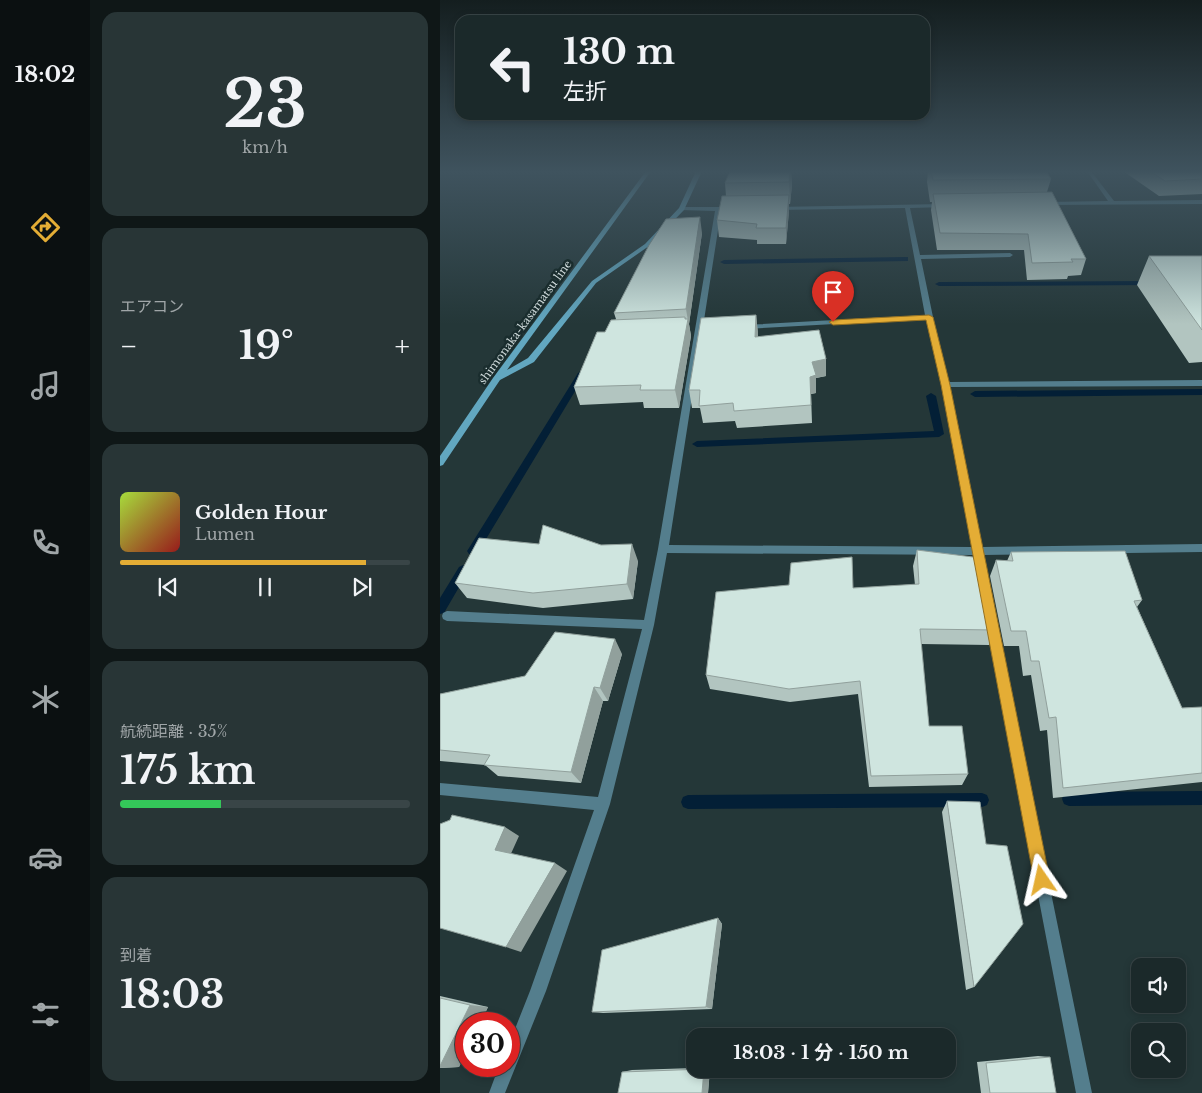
<!DOCTYPE html>
<html lang="ja">
<meta charset="utf-8">
<style>
body{margin:0;font-family:"Libre Baskerville","Noto Sans JP",serif;background:#283536;color:#f1f3f6;height:100vh;display:flex;flex-direction:column;font-size:19px;white-space:nowrap}
*{box-sizing:border-box;margin:0}
p{font-size:16px;color:#a0a6a8}
.icon{flex:none;width:28px;height:28px;fill:none;stroke:currentColor;stroke-width:2;stroke-linecap:round;stroke-linejoin:round}
.map{position:relative;flex:1;overflow:hidden}
.sheet{display:flex;flex-direction:column;gap:12px;padding:12px;background:#0f1717;width:350px}
.sheet>*{flex:none}
.hud{position:absolute;left:15px;top:15px;width:475px;height:105px;border-radius:15px;box-shadow:0 2px 8px #0003,0 0 0 1px #394547;background:#1b292a;color:#f1f3f6;overflow:hidden}
.fabs{position:absolute;left:691px;top:958px;display:grid;gap:10px}
.fabs a{display:grid;place-items:center;width:55px;height:55px;border-radius:10px;background:#1b292a;box-shadow:0 2px 8px #0003,0 0 0 1px #394547;font-size:25px}
.speed{position:absolute;left:15px;top:1012px;display:flex;gap:10px;font-size:25px;font-weight:700;text-align:center}
.speed>*{display:grid;place-content:center;width:65px;height:65px;border-radius:50%;background:#1b292a;box-shadow:0 2px 8px #0003,0 0 0 1px #394547;line-height:1}
.speed .limit{border:8px solid #d22;background:#fff;color:#111}
.pin{position:absolute;display:grid;place-items:center;width:42px;height:42px;color:#fff;margin:-51px -21px;border-radius:50% 50% 50% 0;rotate:-45deg;box-shadow:0 0 5px #0007}
.pin .icon{rotate:45deg}
.me{position:absolute;width:55px;margin:-28px;rotate:349deg;stroke-linejoin:round;filter:drop-shadow(0 0 4px #0008)}
.turn{display:flex;align-items:center;gap:18px;height:105px;padding:0 25px;font-size:22px}
.turn .icon{width:65px;height:65px;stroke-width:2.5}
.turn b{display:block;font-size:35px;line-height:42px}
.big{font-size:38px;font-weight:700;line-height:1.1}
.sheet .tile{flex:1;display:flex;flex-direction:column;justify-content:center;gap:8px;min-width:0;padding:0 18px;border-radius:15px;background:#283536}
.sheet .dial{align-items:center;gap:0}
.dial b{font-size:65px;line-height:1}
.song{display:flex;align-items:center;gap:15px}
.cover{width:60px;height:60px;border-radius:8px;background:linear-gradient(135deg,hsl(80 70% 55%),hsl(0 70% 35%))}
.played{height:5px;border-radius:2px;background:linear-gradient(90deg,#e4ad35 85%,#394547 85%)}
.keys{display:flex;justify-content:space-around;direction:ltr}
.heat{display:flex;justify-content:space-between;align-items:center;font-size:28px;direction:ltr}
.charge{height:8px;border-radius:4px;background:linear-gradient(90deg,#34c759 35%,#394547 0)}
.trip{position:absolute;left:246px;top:1028px;width:270px;height:50px;border-radius:15px;background:#1b292a;box-shadow:0 2px 8px #0003,0 0 0 1px #394547;font-weight:700;line-height:50px;text-align:center}
main{display:flex;flex:1;min-height:0}
.tabs{display:flex;flex-direction:column;width:90px;justify-content:space-around;align-items:center;background:#0b1011;color:#a0a6a8}
.tabs .icon{width:35px;height:35px}
.tabs .active{color:#e4ad35}
.tabs b{font-size:22px;color:#f1f3f6}
.map>svg:first-child{display:block}
.lines{fill:none;stroke-linecap:round;stroke-linejoin:round}
.stream{fill:#031f36;fill-rule:evenodd}
.street{fill:#547e8d;fill-rule:evenodd}
.secondary{fill:#62a7c0;fill-rule:evenodd}
.wall{fill:#b2c5c0}
.shaded-wall{fill:#91a09c}
.building{fill:#cfe5df;stroke:#91a09c}
.route{fill:#e4ad35;stroke:#947022}
.labels{text-anchor:middle;dominant-baseline:central;stroke-width:5;stroke-linejoin:round;paint-order:stroke}
.far-street-label{font-size:11px;fill:#ced9da;stroke:#1a2d2e}
</style>
<main>
<nav class="tabs">
<b>18:02</b>
<svg class="icon active" aria-label="directions" viewBox="0 0 24 24"><path d="M12 3l9 9-9 9-9-9zM9 14v-3h6M13 9l2 2-2 2"/></svg>
<svg class="icon" aria-label="music" viewBox="0 0 24 24"><path d="M9 18V5l10-2v13"/><circle cx="6" cy="18" r="3"/><circle cx="16" cy="16" r="3"/></svg>
<svg class="icon" aria-label="phone" viewBox="0 0 24 24"><path d="M5 4h4l2 5-3 2q2 4 5 5l2-3 5 2v4C11 20 4 13 5 4z"/></svg>
<svg class="icon" aria-label="climate" viewBox="0 0 24 24"><path d="M12 3v18M4 7l16 10M4 17L20 7"/></svg>
<svg class="icon" aria-label="car" viewBox="0 0 24 24"><path d="M5 17H2v-5l4-1 3-4h7l3 4 3 1v5h-3M9 17h6M6 11h13"/><circle cx="7" cy="17" r="2"/><circle cx="17" cy="17" r="2"/></svg>
<svg class="icon" aria-label="filters" viewBox="0 0 24 24"><path d="M4 7h16M4 17h16"/><circle cx="9" cy="7" r="2"/><circle cx="15" cy="17" r="2"/></svg>
</nav>
<section class="sheet">
<div class="tile dial"><b>23</b><p>km/h</p></div>
<div class="tile"><p>エアコン</p>
<div class="heat"><a>−</a><b class="big">19°</b><a>+</a></div>
</div>
<div class="tile">
<div class="song"><i class="cover"></i><div><b>Golden Hour</b><p>Lumen</p></div></div>
<div class="played"></div>
<div class="keys"><svg class="icon" aria-label="previous" viewBox="0 0 24 24"><path d="M18 5L8 12l10 7zM5 5v14"/></svg><svg class="icon" aria-label="pause" viewBox="0 0 24 24"><path d="M8 5v14M16 5v14"/></svg><svg class="icon" aria-label="next" viewBox="0 0 24 24"><path d="M6 5l10 7-10 7zM19 5v14"/></svg></div>
</div>
<div class="tile"><p>航続距離 · 35%</p><b class="big">175 km</b><div class="charge"></div></div>
<div class="tile"><p>到着</p><b class="big">18:03</b></div>
</section>
<div class="map">
<svg width="762" height="1093" viewBox="0 0 762 1093">
<rect width="100%" height="100%" fill="#243738"/>
<g class="lines">
<path class="stream" d="M 465,257 L 468,257 L 468,261 L 284,264 L 280,262 L 284,260 Z
M 712,281 L 715,281 L 715,285 L 499,286 L 495,284 L 499,282 Z
M 142,370 L 146,373 L 37,554 L 29,554 L 27,551 L 29,548 L 138,373 Z
M 762,389 L 762,395 L 535,397 L 530,394 L 535,391 Z
M 491,393 L 496,396 L 504,434 L 499,437 L 257,447 L 252,444 L 257,441 L 494,431 L 486,396 Z
M 23,565 L 27,567 L 29,570 L 4,613 L 0,614 L 0,598 L 19,567 Z
M 762,791 L 762,805 L 629,806 L 624,804 L 622,799 L 624,794 L 629,792 Z
M 542,793 L 547,795 L 549,800 L 547,805 L 542,807 L 248,809 L 243,807 L 241,802 L 243,797 L 248,795 Z"/>
<path class="street" d="M 647,171 L 651,171 L 674,201 L 762,200 L 762,204 L 604,205 L 604,203 L 606,202 L 668,201 Z
M 504,204 L 506,205 L 506,207 L 470,208 L 480,255 L 570,253 L 573,255 L 570,257 L 481,259 L 493,317 L 509,382 L 762,380 L 762,386 L 510,387 L 542,547 L 762,544 L 762,552 L 543,555 L 546,570 L 545,573 L 537,573 L 533,555 L 227,553 L 214,625 L 170,804 L 106,991 L 65,1093 L 49,1093 L 59,1066 L 69,1066 L 69,1044 L 90,991 L 154,810 L 0,795 L 0,783 L 158,797 L 202,629 L 7,621 L 3,619 L 2,616 L 3,613 L 7,611 L 204,620 L 218,549 L 275,211 L 240,210 L 239,209 L 242,207 L 284,207 L 287,209 L 281,211 L 229,545 L 532,547 L 502,385 L 486,319 L 305,329 L 301,327 L 305,325 L 485,315 L 465,208 L 336,210 L 333,208 L 334,207 Z
M 551,619 L 555,621 L 556,624 L 652,1093 L 636,1093 L 546,624 L 547,621 Z"/>
<path class="secondary" d="M 206,171 L 211,171 L 67,370 L 88,358 L 152,281 L 205,244 L 239,208 L 256,171 L 262,171 L 244,210 L 209,246 L 156,283 L 94,362 L 60,380 L 3,465 L 0,466 L 0,456 L 53,378 Z"/>
</g>
<path class="wall" d="M 351,171 L 352,185 L 350,204 L 349,204 L 349,211 L 346,244 L 317,244 L 317,240 L 279,237 L 277,220 L 286,196 L 285,183 Z
M 488,171 L 606,171 L 611,179 L 607,192 L 646,259 L 641,275 L 628,276 L 627,279 L 587,280 L 584,250 L 497,250 L 491,210 L 492,202 L 490,202 L 487,182 Z
M 683,171 L 762,171 L 762,194 L 719,196 Z
M 262,233 L 249,324 L 251,336 L 239,408 L 204,408 L 203,402 L 140,405 L 134,387 L 176,319 L 174,313 Z
M 709,256 L 762,256 L 762,362 L 749,363 L 697,285 Z
M 316,315 L 318,337 L 386,359 L 386,376 L 376,378 L 376,393 L 371,394 L 372,423 L 297,428 L 295,421 L 263,423 L 260,408 L 252,408 L 249,390 Z
M 477,550 L 555,630 L 549,645 L 481,644 L 489,726 L 528,774 L 522,785 L 429,787 L 418,694 L 350,702 L 270,689 L 266,675 L 413,588 L 475,585 L 473,566 Z
M 571,552 L 702,600 L 697,607 L 742,708 L 762,707 L 762,782 L 613,798 L 607,730 L 600,731 L 591,675 L 583,676 L 579,646 L 564,646 L 550,576 L 556,560 L 567,561 Z
M 198,561 L 193,599 L 103,608 L 27,598 L 15,583 Z
M 182,654 L 168,701 L 163,701 L 141,783 L 58,776 L 45,765 L 0,761 L 0,694 L 85,676 Z
M 507,801 L 534,987 L 526,990 L 502,812 Z
M 278,918 L 282,924 L 272,1009 L 163,1013 L 152,1012 Z
M 0,996 L 48,1007 L 19,1067 L 0,1068 Z
M 598,1056 L 610,1057 L 616,1093 L 541,1093 L 537,1062 Z
M 255,1068 L 270,1069 L 268,1093 L 178,1093 L 182,1072 L 192,1070 Z"/>
<path class="shaded-wall" d="M 350,171 L 351,171 L 352,185 L 350,204 L 349,182 Z
M 349,195 L 349,211 L 346,244 L 346,228 Z
M 260,217 L 262,233 L 249,324 L 251,336 L 239,408 L 235,390 L 245,317 L 247,326 L 248,321 L 246,309 Z
M 316,315 L 318,332 L 317,354 L 315,337 Z
M 386,359 L 386,376 L 376,378 L 376,393 L 370,394 L 370,377 L 372,362 Z
M 192,544 L 198,561 L 193,599 L 187,584 Z
M 175,639 L 182,654 L 168,701 L 160,688 Z
M 154,687 L 163,701 L 141,783 L 131,772 Z
M 65,827 L 79,836 L 69,858 L 55,850 Z
M 115,863 L 127,871 L 81,952 L 66,947 Z
M 278,918 L 282,924 L 272,1009 L 266,1007 Z
M 30,1005 L 48,1007 L 40,1024 L 26,1024 L 26,1052 L 19,1067 L 0,1068 L 0,1066 Z
M 264,1069 L 270,1069 L 268,1093 L 262,1093 Z"/>
<path class="building" d="M 290,171 L 350,171 L 349,182 L 285,183 Z
M 491,171 L 606,171 L 611,179 L 493,180 Z
M 710,171 L 762,171 L 762,179 L 725,181 Z
M 612,192 L 646,259 L 631,259 L 633,262 L 592,263 L 588,234 L 500,233 L 493,194 Z
M 349,195 L 346,228 L 316,228 L 317,224 L 277,220 L 282,196 Z
M 260,217 L 246,309 L 174,313 L 209,245 L 226,219 Z
M 709,256 L 762,256 L 762,330 Z
M 316,315 L 315,337 L 379,330 L 386,359 L 372,362 L 376,375 L 370,377 L 371,405 L 294,411 L 293,403 L 259,406 L 260,390 L 249,390 L 261,318 Z
M 245,317 L 245,319 L 248,319 L 235,390 L 200,390 L 201,385 L 134,387 L 157,332 L 165,332 L 171,320 Z
M 103,525 L 161,545 L 192,544 L 187,584 L 93,593 L 15,583 L 39,538 L 99,544 Z
M 477,550 L 541,558 L 555,630 L 480,629 L 489,726 L 522,726 L 528,774 L 431,776 L 420,681 L 349,689 L 266,675 L 276,592 L 349,585 L 351,563 L 412,557 L 413,588 L 479,584 Z
M 685,551 L 702,600 L 694,601 L 742,708 L 762,707 L 762,773 L 623,788 L 616,717 L 609,718 L 599,661 L 591,661 L 586,631 L 571,631 L 556,560 L 573,561 L 571,552 Z
M 115,632 L 175,639 L 160,688 L 154,687 L 131,772 L 44,765 L 50,755 L 0,750 L 0,694 L 85,676 Z
M 507,801 L 540,802 L 546,844 L 567,846 L 583,924 L 534,987 Z
M 12,815 L 65,827 L 55,850 L 115,863 L 66,947 L 0,928 L 0,824 L 10,820 Z
M 278,918 L 266,1007 L 152,1012 L 162,950 Z
M 0,998 L 30,1005 L 0,1066 Z
M 610,1057 L 616,1093 L 550,1093 L 546,1063 Z
M 264,1069 L 262,1093 L 178,1093 L 182,1072 Z"/>
<linearGradient id="sky" x2="0" y2="1"><stop stop-color="#141e1f"/><stop offset="0.53" stop-color="#3f535e"/><stop offset="1" stop-color="#3f535e" stop-opacity="0"/></linearGradient>
<rect width="762" height="324" fill="url(#sky)"/>
<path class="route" d="M 489,315 L 493,317 L 510,385 L 610,880 L 607,886 L 602,888 L 596,886 L 594,880 L 501,385 L 486,320 L 393,325 L 389,322 L 393,320 Z"/>
<g class="labels">
<g class="far-street-label">
<text transform="translate(85 322) rotate(-54)">shimonaka-kasamatsu line</text>
</g>
</g>
</svg>
<div class="fabs">
<a><svg class="icon" aria-label="sound" viewBox="0 0 24 24"><path d="M4 9h4l5-4v14l-5-4H4zM17 9q2 3 0 6"/></svg></a>
<a><svg class="icon" aria-label="search" viewBox="0 0 24 24"><circle cx="10" cy="10" r="6"/><path d="M15 15l6 6"/></svg></a>
</div>
<div class="speed"><div class="limit">30</div></div>
<div class="pin" style="left:393px;top:322px;background:#d93025"><svg class="icon" aria-label="arrive" viewBox="0 0 24 24"><path d="M6 21V4h12l-3 4 3 4H6"/></svg></div>
<svg class="me" style="left:602px;top:880px" viewBox="-20 -20 40 40"><path d="M0-17L14 15 0 8-14 15z" fill="#e4ad35" stroke="#fff" stroke-width="4"/></svg>
<div class="trip">18:03 · 1 分 · 150 m</div>
<div class="hud">
<div class="turn"><svg class="icon" aria-label="left" viewBox="0 0 24 24"><path d="M17 20v-9H6M10 6l-5 5 5 5"/></svg><div><b>130 m</b>左折</div></div>
</div>
</div>
</main>
